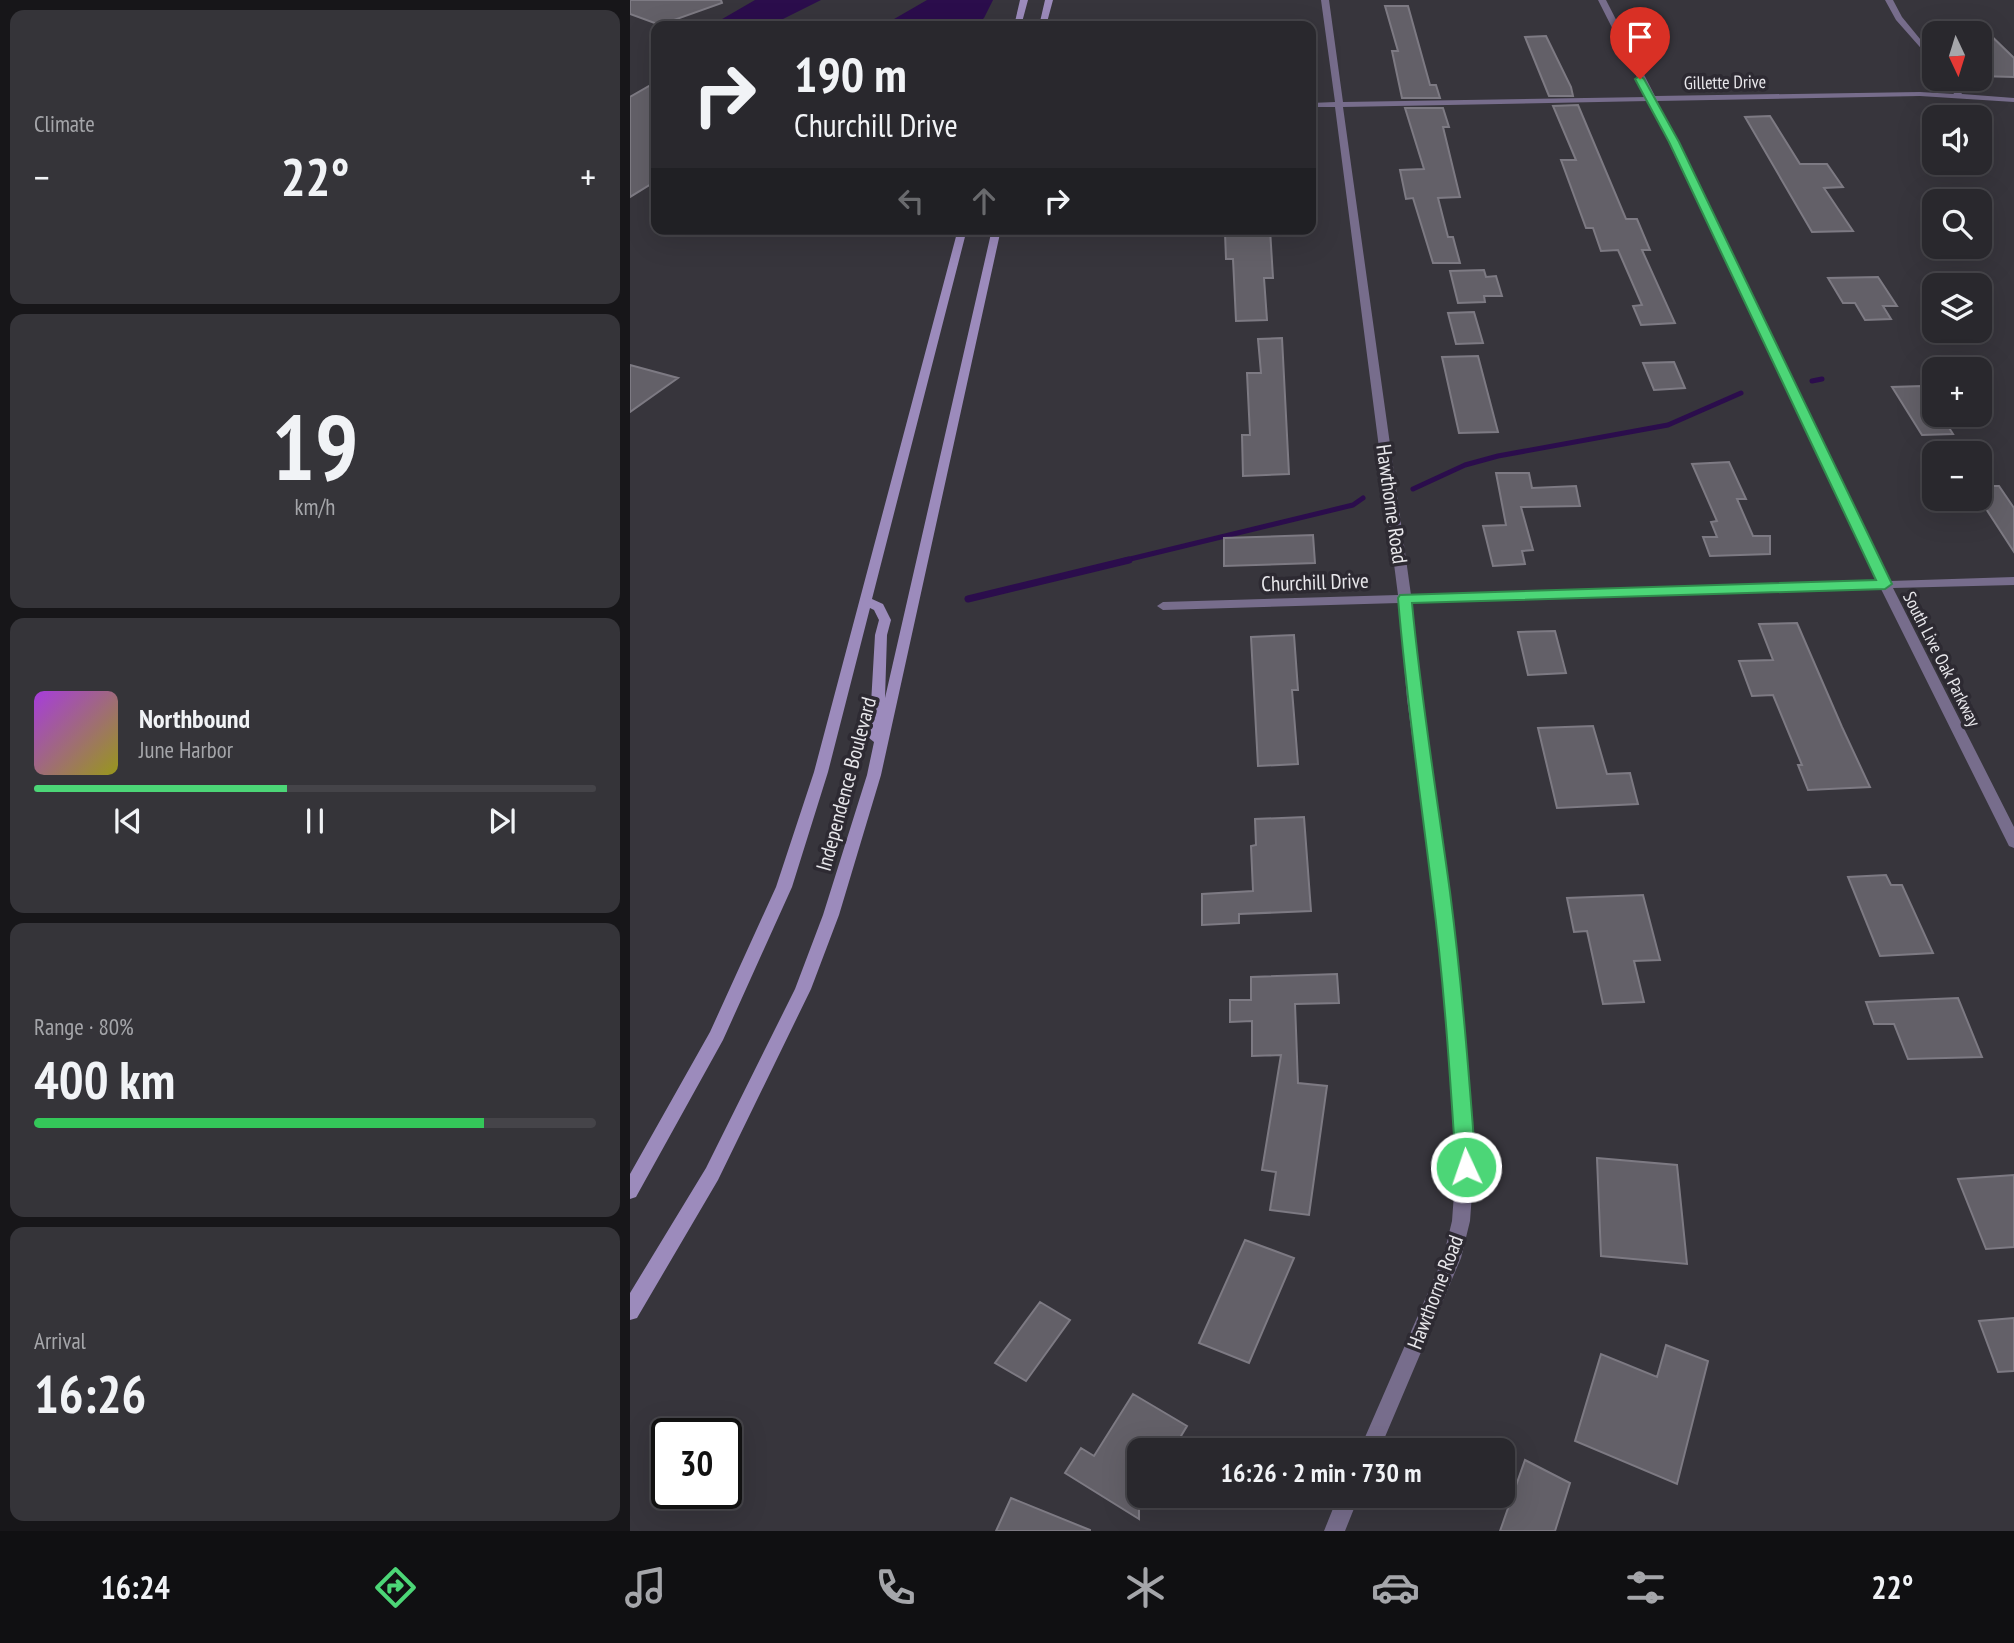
<!DOCTYPE html>
<meta charset="utf-8">
<style>
body{margin:0;font-family:"PT Sans Narrow",sans-serif;background:#353439;color:#f1f3f6;height:100vh;display:flex;flex-direction:column;font-size:26px;white-space:nowrap}
*{box-sizing:border-box;margin:0}
p{font-size:23px;color:#a5a6aa}
.icon{flex:none;width:38px;height:38px;fill:none;stroke:currentColor;stroke-width:2;stroke-linecap:round;stroke-linejoin:round}
.map{position:relative;flex:1;overflow:hidden}
.panel{display:flex;flex-direction:column;gap:10px;padding:10px;background:#171619;width:630px}
.panel>*{flex:none}
.hud{position:absolute;left:21px;top:21px;width:665px;height:214px;border-radius:14px;box-shadow:0 7px 28px #0002,0 0 0 2px #454449;background:#29282d;color:#f1f3f6;overflow:hidden}
.needle{width:46px;rotate:176deg}
.controls{position:absolute;left:1292px;top:21px;display:grid;gap:14px}
.controls a{display:grid;place-items:center;width:70px;height:70px;border-radius:14px;background:#29282d;box-shadow:0 7px 28px #0002,0 0 0 2px #454449;font-size:35px}
.speed{position:absolute;left:21px;top:1418px;display:flex;gap:14px;font-size:35px;font-weight:700;text-align:center}
.speed>*{display:grid;place-content:center;width:91px;height:91px;border-radius:50%;background:#29282d;box-shadow:0 7px 28px #0002,0 0 0 2px #454449;line-height:1}
.speed .limit{border:4px solid #111;border-radius:10px;background:#fff;color:#111}
.pin{position:absolute;display:grid;place-items:center;width:60px;height:60px;color:#fff;margin:-72px -30px;border-radius:50% 50% 50% 0;rotate:-45deg;box-shadow:0 0 7px #0007}
.pin .icon{rotate:45deg}
.me{position:absolute;width:77px;margin:-38px;rotate:357deg;stroke-linejoin:round;filter:drop-shadow(0 0 5px #0008)}
.turn{display:flex;align-items:center;gap:24px;height:147px;padding:0 28px;font-size:32px}
.turn .icon{width:91px;height:91px;stroke-width:2.5}
.turn b{display:block;font-size:49px;line-height:60px}
.lanes{display:flex;align-items:center;height:66px;padding:0 28px;background:#0003;justify-content:center;gap:35px;direction:ltr}
.lanes .off{opacity:.35}
.big{font-size:52px;font-weight:700;line-height:1.1}
.panel .tile{flex:1;display:flex;flex-direction:column;justify-content:center;gap:10px;min-width:0;padding:0 24px;border-radius:14px;background:#353439}
.panel .dial{align-items:center;gap:0}
.dial b{font-size:91px;line-height:1}
.song{display:flex;align-items:center;gap:21px}
.cover{width:84px;height:84px;border-radius:10px;background:linear-gradient(135deg,hsl(280 70% 55%),hsl(60 70% 35%))}
.played{height:7px;border-radius:4px;background:linear-gradient(90deg,#4cd677 45%,#454449 45%)}
.keys{display:flex;justify-content:space-around;direction:ltr}
.heat{display:flex;justify-content:space-between;align-items:center;font-size:38px;direction:ltr}
.charge{height:10px;border-radius:5px;background:linear-gradient(90deg,#34c759 80%,#454449 0)}
.trip{position:absolute;left:497px;top:1438px;width:388px;height:70px;border-radius:14px;background:#29282d;box-shadow:0 7px 28px #0002,0 0 0 2px #454449;font-weight:700;line-height:70px;text-align:center}
.menu{display:flex;height:112px;justify-content:space-around;align-items:center;background:#101012;color:#a5a6aa}
.menu .icon{width:49px;height:49px}
.menu .active{color:#4cd677}
.menu b{font-size:32px;color:#f1f3f6}
main{display:flex;flex:1;min-height:0}
.map>svg:first-child{display:block}
.water{fill:#2b0d4c}
.lines{fill:none;stroke-linecap:round;stroke-linejoin:round}
.stream-far1{stroke:#2b0d4c;stroke-width:5}
.stream{stroke:#2b0d4c;stroke-width:7}
.building{fill:#636068;stroke:#7d7a83;stroke-width:2}
.minor{fill:#776d8c;fill-rule:evenodd}
.secondary{fill:#9c8bbc;fill-rule:evenodd}
.route{fill:#4cd677;stroke:#318b4d;stroke-width:2}
.labels{text-anchor:middle;dominant-baseline:central;stroke-width:7;stroke-linejoin:round;paint-order:stroke}
.far-street-label{font-size:18px;fill:#e8e7eb;stroke:#2d2a32}
.street-label{font-size:21px;fill:#e8e7eb;stroke:#2d2a32}
</style>
<main>
<section class="panel">
<div class="tile"><p>Climate</p>
<div class="heat"><a>−</a><b class="big">22°</b><a>+</a></div>
</div>
<div class="tile dial"><b>19</b><p>km/h</p></div>
<div class="tile">
<div class="song"><i class="cover"></i><div><b>Northbound</b><p>June Harbor</p></div></div>
<div class="played"></div>
<div class="keys"><svg class="icon" aria-label="previous" viewBox="0 0 24 24"><path d="M18 5L8 12l10 7zM5 5v14"/></svg><svg class="icon" aria-label="pause" viewBox="0 0 24 24"><path d="M8 5v14M16 5v14"/></svg><svg class="icon" aria-label="next" viewBox="0 0 24 24"><path d="M6 5l10 7-10 7zM19 5v14"/></svg></div>
</div>
<div class="tile"><p>Range · 80%</p><b class="big">400 km</b><div class="charge"></div></div>
<div class="tile"><p>Arrival</p><b class="big">16:26</b></div>
</section>
<div class="map">
<svg width="1384" height="1531" viewBox="0 0 1384 1531">
<rect width="100%" height="100%" fill="#37353c"/>
<path class="water" d="M 125,0 L 191,0 L 149,21 L 87,22 Z
M 297,0 L 363,0 L 354,18 L 348,23 L 252,26 Z"/>
<g class="lines">
<path class="stream-far1" d="M 1182,381 L 1192,379
M 783,489 L 835,465 L 868,456 L 1038,425 L 1111,393
M 492,561 L 723,505 L 733,498"/>
<path class="stream" d="M 338,599 L 499,560"/>
</g>
<path class="building" d="M 0,0 L 91,0 L 92,3 L 30,25 L 0,14 Z
M 755,6 L 778,6 L 800,85 L 806,85 L 810,98 L 772,98 L 762,51 L 768,51 Z
M 1349,24 L 1384,58 L 1384,77 L 1349,76 Z
M 916,36 L 941,87 L 943,96 L 919,96 L 895,37 Z
M 26,82 L 26,181 L 0,197 L 0,97 Z
M 948,105 L 996,219 L 1007,219 L 1020,250 L 1012,250 L 1045,323 L 1011,325 L 1003,306 L 1012,305 L 988,250 L 971,251 L 963,228 L 956,228 L 931,160 L 946,160 L 923,106 Z
M 775,108 L 813,108 L 819,127 L 813,127 L 830,197 L 808,198 L 818,237 L 823,237 L 830,263 L 803,263 L 783,198 L 776,199 L 770,170 L 794,169 Z
M 1140,116 L 1170,164 L 1197,164 L 1213,187 L 1194,188 L 1223,231 L 1182,232 L 1115,117 Z
M 609,229 L 640,229 L 643,278 L 634,278 L 637,320 L 606,321 L 603,259 L 596,259 L 595,233 L 609,232 Z
M 854,270 L 856,277 L 866,276 L 872,296 L 854,296 L 855,302 L 828,303 L 820,271 Z
M 1248,277 L 1267,306 L 1253,306 L 1261,319 L 1235,320 L 1225,303 L 1213,303 L 1198,278 Z
M 844,312 L 853,343 L 826,344 L 818,313 Z
M 652,338 L 659,474 L 613,476 L 612,435 L 620,435 L 617,373 L 631,373 L 628,339 Z
M 848,356 L 868,432 L 829,433 L 812,357 Z
M 1044,362 L 1055,388 L 1024,390 L 1013,363 Z
M 0,365 L 48,378 L 0,412 Z
M 1292,386 L 1304,404 L 1304,415 L 1311,415 L 1323,434 L 1292,435 L 1262,387 Z
M 1099,462 L 1116,499 L 1107,499 L 1123,536 L 1140,536 L 1140,554 L 1080,556 L 1073,537 L 1087,537 L 1081,522 L 1087,521 L 1062,464 Z
M 866,473 L 899,473 L 902,488 L 946,486 L 950,506 L 891,507 L 903,550 L 892,551 L 895,564 L 863,566 L 853,526 L 876,525 Z
M 1349,486 L 1369,486 L 1384,508 L 1384,552 L 1349,498 Z
M 683,535 L 685,563 L 594,566 L 594,538 Z
M 1167,623 L 1212,727 L 1240,787 L 1178,790 L 1168,765 L 1172,765 L 1143,695 L 1122,696 L 1109,661 L 1143,660 L 1129,624 Z
M 925,631 L 936,673 L 898,675 L 888,632 Z
M 664,635 L 668,690 L 662,690 L 668,764 L 628,766 L 621,637 Z
M 963,726 L 977,774 L 1000,773 L 1008,804 L 927,808 L 908,728 Z
M 674,817 L 681,911 L 609,914 L 609,923 L 572,925 L 572,894 L 623,891 L 621,846 L 626,845 L 625,819 Z
M 1256,875 L 1261,885 L 1272,885 L 1303,953 L 1250,956 L 1218,877 Z
M 1013,895 L 1030,960 L 1004,961 L 1014,1002 L 973,1004 L 957,931 L 944,932 L 937,898 Z
M 707,974 L 709,1003 L 665,1004 L 668,1083 L 697,1086 L 679,1215 L 640,1210 L 646,1172 L 632,1170 L 651,1055 L 622,1056 L 622,1021 L 600,1022 L 600,1000 L 621,1000 L 621,977 Z
M 1328,998 L 1352,1057 L 1278,1059 L 1264,1024 L 1244,1024 L 1236,1002 Z
M 967,1158 L 1047,1165 L 1057,1264 L 971,1256 Z
M 1384,1175 L 1384,1247 L 1356,1249 L 1328,1179 Z
M 615,1240 L 664,1258 L 619,1363 L 569,1343 Z
M 410,1302 L 440,1320 L 396,1381 L 365,1363 Z
M 1384,1318 L 1384,1371 L 1368,1372 L 1349,1321 Z
M 1036,1345 L 1078,1361 L 1047,1484 L 945,1441 L 971,1354 L 1027,1377 Z
M 503,1394 L 557,1426 L 542,1451 L 509,1451 L 509,1519 L 435,1473 L 451,1448 L 464,1456 Z
M 895,1460 L 940,1483 L 925,1531 L 870,1531 Z
M 381,1498 L 460,1530 L 460,1531 L 366,1531 Z"/>
<g class="lines">
<path class="minor" d="M 691,0 L 699,0 L 713,102 L 1017,97 L 968,0 L 976,0 L 1025,96 L 1290,92 L 1324,94 L 1314,79 L 1322,79 L 1332,94 L 1384,98 L 1384,102 L 1290,96 L 1027,101 L 1260,581 L 1384,577 L 1384,585 L 1263,588 L 1384,827 L 1384,848 L 1379,846 L 1377,842 L 1251,589 L 782,603 L 791,699 L 819,891 L 833,1015 L 845,1153 L 840,1221 L 831,1258 L 749,1451 L 729,1451 L 813,1258 L 822,1221 L 827,1153 L 817,1015 L 803,891 L 777,699 L 769,603 L 533,610 L 527,606 L 533,602 L 768,595 L 705,107 L 681,107 L 681,103 L 705,102 ZM 1019,101 L 1247,581 L 781,595 L 713,107 Z
M 1255,0 L 1263,0 L 1272,17 L 1304,56 L 1304,63 L 1266,20 Z
M 708,1496 L 729,1496 L 715,1531 L 694,1531 Z"/>
<path class="secondary" d="M 390,0 L 398,0 L 391,26 L 384,26 Z
M 415,0 L 423,0 L 416,26 L 409,26 Z
M 328,229 L 337,229 L 242,599 L 253,604 L 261,620 L 257,635 L 255,698 L 362,229 L 371,229 L 251,775 L 209,915 L 181,989 L 88,1180 L 7,1318 L 0,1320 L 0,1293 L 76,1168 L 165,989 L 193,915 L 237,775 L 244,742 L 239,738 L 245,635 L 249,620 L 244,610 L 240,608 L 198,772 L 162,887 L 93,1040 L 6,1197 L 0,1199 L 0,1174 L 80,1032 L 146,887 L 184,772 Z"/>
</g>
<path class="route" d="M 1010,76 L 1014,79 L 1049,142 L 1262,584 L 1255,589 L 782,603 C 791,700 807,796 820,892 C 832,984 839,1075 846,1167 L 843,1173 L 836,1176 L 829,1173 L 826,1167 C 820,1074 814,982 802,890 C 790,793 776,696 768,598 L 770,595 L 1246,580 L 1039,142 L 1005,79 Z"/>
<g class="labels">
<g class="far-street-label">
<text transform="translate(1095 82) rotate(-1)">Gillette Drive</text>
<text transform="translate(1312 659) rotate(63)">South Live Oak Parkway</text>
</g>
<g class="street-label">
<text transform="translate(762 504) rotate(82)">Hawthorne Road</text>
<text transform="translate(685 582) rotate(-2)">Churchill Drive</text>
<text transform="translate(216 784) rotate(-75)">Independence Boulevard</text>
<text transform="translate(805 1292) rotate(-69)">Hawthorne Road</text>
</g>
</g>
</svg>
<div class="controls">
<a><svg class="needle" viewBox="-14 -14 28 28"><path d="M0-13l5 13h-10z" fill="#e53935"/><path d="M0 13l5-13h-10z" fill="#a5a6aa"/></svg></a>
<a><svg class="icon" aria-label="sound" viewBox="0 0 24 24"><path d="M4 9h4l5-4v14l-5-4H4zM17 9q2 3 0 6"/></svg></a>
<a><svg class="icon" aria-label="search" viewBox="0 0 24 24"><circle cx="10" cy="10" r="6"/><path d="M15 15l6 6"/></svg></a>
<a><svg class="icon" aria-label="layers" viewBox="0 0 24 24"><path d="M12 4l9 5-9 5-9-5zM3 14l9 5 9-5"/></svg></a>
<a>+</a>
<a>−</a>
</div>
<div class="speed"><div class="limit">30</div></div>
<div class="pin" style="left:1010px;top:79px;background:#d93025"><svg class="icon" aria-label="arrive" viewBox="0 0 24 24"><path d="M6 21V4h12l-3 4 3 4H6"/></svg></div>
<svg class="me" style="left:836px;top:1167px" viewBox="-20 -20 40 40"><circle r="17" fill="#4cd677" stroke="#fff" stroke-width="3"/><path d="M0-11L8 9 0 5-8 9z" fill="#fff"/></svg>
<div class="trip">16:26 · 2 min · 730 m</div>
<div class="hud">
<div class="turn"><svg class="icon" aria-label="right" viewBox="0 0 24 24"><path d="M7 20v-9h11M14 6l5 5-5 5"/></svg><div><b>190 m</b>Churchill Drive</div></div>
<div class="lanes"><svg class="icon off" aria-label="left" viewBox="0 0 24 24"><path d="M17 20v-9H6M10 6l-5 5 5 5"/></svg><svg class="icon off" aria-label="ahead" viewBox="0 0 24 24"><path d="M12 20V5M6 11l6-6 6 6"/></svg><svg class="icon" aria-label="right" viewBox="0 0 24 24"><path d="M7 20v-9h11M14 6l5 5-5 5"/></svg></div>
</div>
</div>
</main>
<nav class="menu">
<b>16:24</b>
<svg class="icon active" aria-label="directions" viewBox="0 0 24 24"><path d="M12 3l9 9-9 9-9-9zM9 14v-3h6M13 9l2 2-2 2"/></svg>
<svg class="icon" aria-label="music" viewBox="0 0 24 24"><path d="M9 18V5l10-2v13"/><circle cx="6" cy="18" r="3"/><circle cx="16" cy="16" r="3"/></svg>
<svg class="icon" aria-label="phone" viewBox="0 0 24 24"><path d="M5 4h4l2 5-3 2q2 4 5 5l2-3 5 2v4C11 20 4 13 5 4z"/></svg>
<svg class="icon" aria-label="climate" viewBox="0 0 24 24"><path d="M12 3v18M4 7l16 10M4 17L20 7"/></svg>
<svg class="icon" aria-label="car" viewBox="0 0 24 24"><path d="M5 17H2v-5l4-1 3-4h7l3 4 3 1v5h-3M9 17h6M6 11h13"/><circle cx="7" cy="17" r="2"/><circle cx="17" cy="17" r="2"/></svg>
<svg class="icon" aria-label="filters" viewBox="0 0 24 24"><path d="M4 7h16M4 17h16"/><circle cx="9" cy="7" r="2"/><circle cx="15" cy="17" r="2"/></svg>
<b>22°</b>
</nav>
